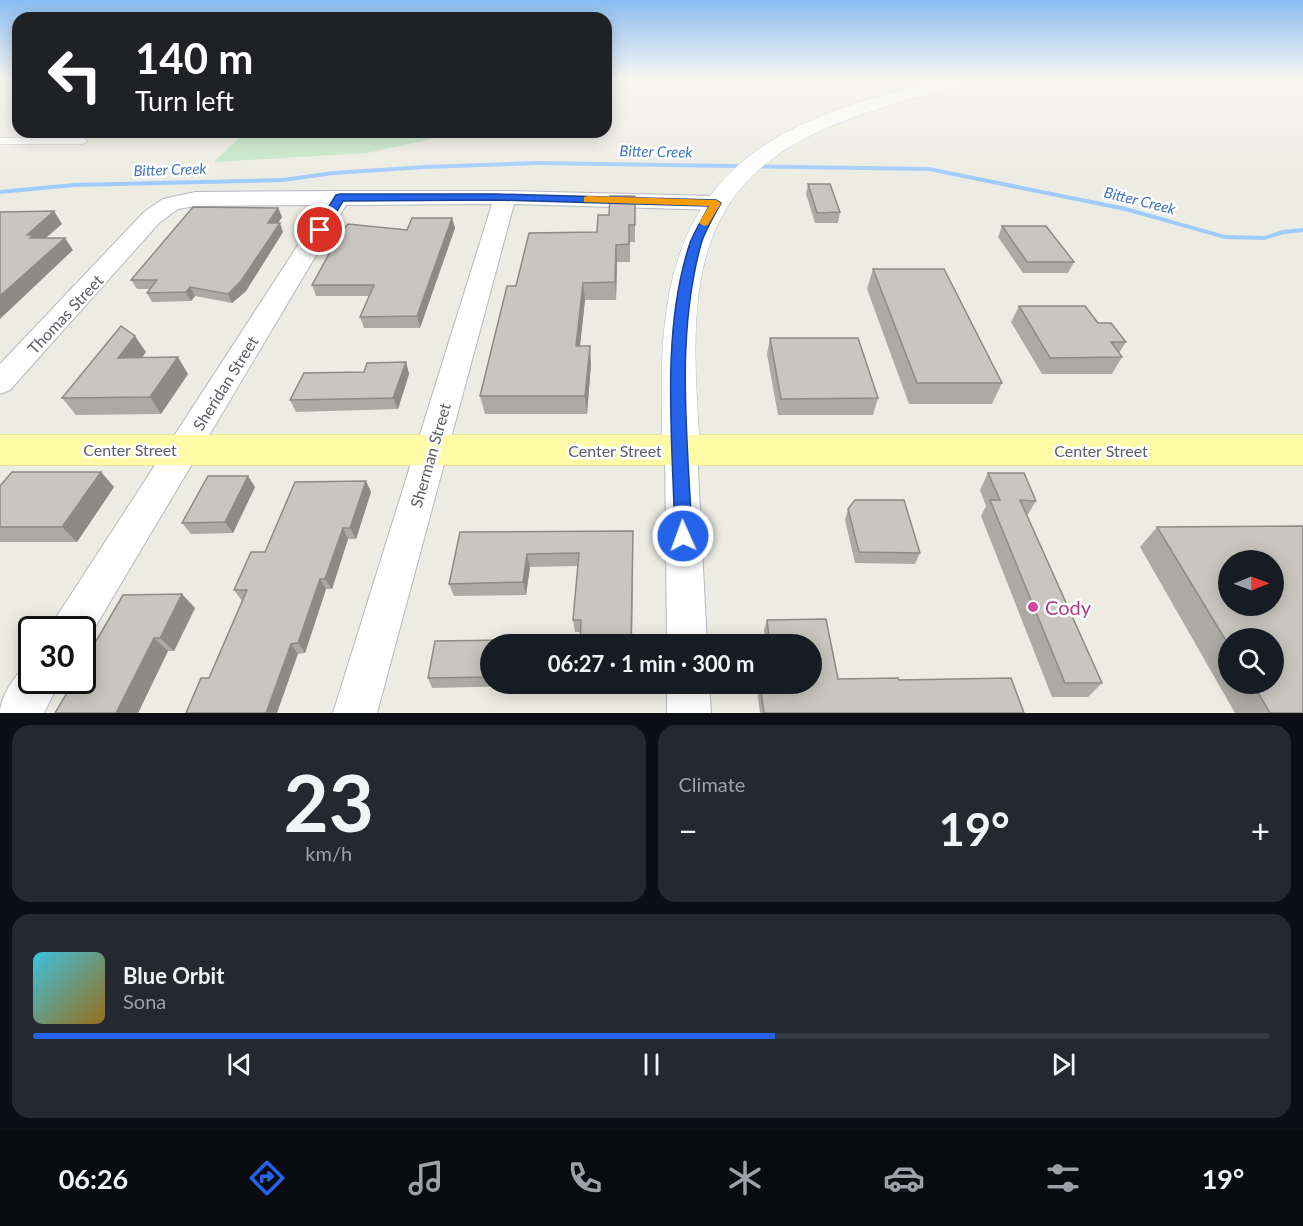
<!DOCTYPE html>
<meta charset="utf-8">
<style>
body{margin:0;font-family:Lato,sans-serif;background:#242831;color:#f1f3f6;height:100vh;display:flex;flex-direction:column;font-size:22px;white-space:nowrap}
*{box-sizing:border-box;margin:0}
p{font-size:20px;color:#9ea1a6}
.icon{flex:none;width:33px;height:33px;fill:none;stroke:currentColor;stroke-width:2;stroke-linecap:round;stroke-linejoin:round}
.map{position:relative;height:713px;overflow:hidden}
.panel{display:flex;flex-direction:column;gap:12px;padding:12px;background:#0d0f14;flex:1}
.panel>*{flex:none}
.hud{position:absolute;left:12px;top:12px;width:600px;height:126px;border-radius:18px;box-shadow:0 3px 15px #0003;background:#202124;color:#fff;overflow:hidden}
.needle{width:39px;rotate:89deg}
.buttons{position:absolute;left:1218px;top:550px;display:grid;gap:12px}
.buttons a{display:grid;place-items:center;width:66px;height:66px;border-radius:50%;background:#171b24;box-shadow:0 3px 15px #0003;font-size:30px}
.speed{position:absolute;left:18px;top:616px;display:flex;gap:12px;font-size:30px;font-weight:700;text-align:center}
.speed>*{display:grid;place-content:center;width:78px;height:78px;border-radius:50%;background:#171b24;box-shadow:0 3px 15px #0003;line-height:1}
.speed .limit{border:3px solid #111;border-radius:9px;background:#fff;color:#111}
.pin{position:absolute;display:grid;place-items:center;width:51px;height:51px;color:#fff;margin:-26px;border:3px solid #fff;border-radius:50%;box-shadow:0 2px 6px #0007}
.me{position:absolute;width:66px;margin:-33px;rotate:358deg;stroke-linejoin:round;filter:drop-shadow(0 0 4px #0008)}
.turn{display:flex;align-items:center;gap:21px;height:126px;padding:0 24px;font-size:27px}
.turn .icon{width:78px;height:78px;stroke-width:2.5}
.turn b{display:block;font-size:42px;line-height:51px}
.big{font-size:45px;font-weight:700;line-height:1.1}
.panel .card{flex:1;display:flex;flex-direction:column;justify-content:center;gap:9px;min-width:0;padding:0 21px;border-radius:18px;background:#242831}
.panel .dial{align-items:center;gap:0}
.dial b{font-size:78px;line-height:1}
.song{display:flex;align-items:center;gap:18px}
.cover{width:72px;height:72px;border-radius:9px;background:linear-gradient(135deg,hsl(190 70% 55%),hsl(40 70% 35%))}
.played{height:6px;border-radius:3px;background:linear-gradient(90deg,#2563eb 60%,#363941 60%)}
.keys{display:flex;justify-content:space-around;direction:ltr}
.heat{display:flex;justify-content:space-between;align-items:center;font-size:33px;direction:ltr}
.panel .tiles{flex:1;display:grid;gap:12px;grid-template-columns:1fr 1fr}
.card:last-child{grid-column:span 2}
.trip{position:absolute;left:480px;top:634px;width:342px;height:60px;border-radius:30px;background:#171b24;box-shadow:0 3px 15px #0003;font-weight:700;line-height:60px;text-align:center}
.tab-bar{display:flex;height:96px;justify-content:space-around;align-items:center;background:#090b0e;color:#9ea1a6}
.tab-bar .icon{width:42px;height:42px}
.tab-bar .selected{color:#2563eb}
.tab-bar b{font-size:27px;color:#f1f3f6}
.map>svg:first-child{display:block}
.green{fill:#bee5c2}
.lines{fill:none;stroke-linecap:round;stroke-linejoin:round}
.stream{fill:#a0cbff;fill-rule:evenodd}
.service-casing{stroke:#b7b9be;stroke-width:1}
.minor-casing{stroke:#b7b9be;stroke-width:2}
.secondary-casing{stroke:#b7bac0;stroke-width:1}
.primary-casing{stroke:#f2d756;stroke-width:1}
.service{fill:#fff;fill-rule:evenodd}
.minor{fill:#fff;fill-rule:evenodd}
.secondary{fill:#fff;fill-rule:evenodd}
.primary{fill:#fffaa5;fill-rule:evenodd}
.wall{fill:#acaaa4;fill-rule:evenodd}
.shaded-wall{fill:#8c8b86}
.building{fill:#c8c6bf;stroke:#8c8b86;stroke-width:1.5;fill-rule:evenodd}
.route{fill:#2563eb;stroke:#184099;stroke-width:1.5}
.slow{fill:#f59e0b}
.hotel-dot{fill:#d1479c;stroke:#fff;stroke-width:2}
.labels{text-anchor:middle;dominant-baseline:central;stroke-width:5;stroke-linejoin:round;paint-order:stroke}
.far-water-label{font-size:15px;font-style:italic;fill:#4273c3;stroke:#fff}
.street-label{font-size:16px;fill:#5a5d63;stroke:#fff}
.near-hotel-label{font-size:20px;fill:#b23c85;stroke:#fff;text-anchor:start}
</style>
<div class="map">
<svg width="1303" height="713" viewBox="0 0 1303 713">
<rect width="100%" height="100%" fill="#edece2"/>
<path class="green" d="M 245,132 L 464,132 L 367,153 L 214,162 Z"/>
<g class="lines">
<path class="stream" d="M 538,161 L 929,167 L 1126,207 L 1225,235 L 1264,236 L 1283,230 L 1303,228 L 1303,232 L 1284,234 L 1264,240 L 1225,239 L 1125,211 L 929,171 L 538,165 L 425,169 L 333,175 L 283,182 L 74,187 L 0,194 L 0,190 L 74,183 L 283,178 L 333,171 L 425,165 Z"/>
<defs>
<path id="service" d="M 0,138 L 83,138 L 88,141 L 83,144 L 0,144 Z"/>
<path id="minor" d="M 340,191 L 505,191 L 716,196 L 724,198 L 727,203 L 724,208 L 716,210 L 514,204 L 377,713 L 333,713 L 492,204 L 346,205 L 85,644 L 82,645 L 82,630 L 51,630 L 57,616 L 324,205 L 195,206 L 178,209 L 160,222 L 10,390 L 0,394 L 0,364 L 144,212 L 163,199 L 195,192 Z
M 681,437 L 692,441 L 697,450 L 707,645 L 667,645 L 665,450 L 670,441 Z
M 32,663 L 32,681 L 60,681 L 44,713 L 0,713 C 0,697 17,669 32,663 Z
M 667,684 L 709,684 L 711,713 L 667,713 Z"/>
<path id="secondary" d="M 943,79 L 977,79 L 974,83 C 892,104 776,128 728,206 C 712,231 703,262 699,291 C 692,344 697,397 700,450 L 694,460 L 681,465 L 668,460 L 662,450 C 662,397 659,342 670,290 C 699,144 816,111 943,79 Z"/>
<path id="primary" d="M 0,435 L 1303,435 L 1303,465 L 0,465 Z"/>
</defs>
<use href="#service" class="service-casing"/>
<use href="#minor" class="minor-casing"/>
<use href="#secondary" class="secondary-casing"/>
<use href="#primary" class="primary-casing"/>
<use href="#service" class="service"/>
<use href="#minor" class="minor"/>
<use href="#secondary" class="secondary"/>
<use href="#primary" class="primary"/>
</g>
<path class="wall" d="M 808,184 L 840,212 L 838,223 L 815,223 L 806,194 Z
M 635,196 L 635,242 L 630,242 L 630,262 L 617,262 L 616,300 L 585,300 L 580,346 L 591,364 L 587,414 L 485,414 L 480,396 L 516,286 L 597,232 L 609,215 Z
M 278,208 L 282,217 L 278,223 L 283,232 L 246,291 L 232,303 L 195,296 L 191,301 L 152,302 L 147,293 L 149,289 L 137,289 L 131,280 Z
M 452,218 L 455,228 L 420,328 L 364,328 L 360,317 L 370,296 L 316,296 L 312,285 L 407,230 Z
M 1002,226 L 1074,262 L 1068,273 L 1023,273 L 998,237 Z
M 873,269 L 1002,383 L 992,404 L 909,404 L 867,289 Z
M 1019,306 L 1126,342 L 1119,353 L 1122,357 L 1112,374 L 1042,374 L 1011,322 Z
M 770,338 L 878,398 L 873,415 L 778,415 L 767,354 Z
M 146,352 L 142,358 L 188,374 L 161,414 L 76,415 L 62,398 Z
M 406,362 L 409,374 L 398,409 L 296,412 L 290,400 L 364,372 Z
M 101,472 L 114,487 L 77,542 L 0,542 L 0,486 Z
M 988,473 L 1036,501 L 1027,516 L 1102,683 L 1088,697 L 1052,697 L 981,516 L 986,506 L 980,490 Z
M 366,481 L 371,492 L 356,539 L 348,539 L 332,589 L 326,589 L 305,653 L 298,654 L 209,678 L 242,601 L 234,590 L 265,552 Z
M 255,487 L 233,533 L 191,534 L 182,523 Z
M 848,509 L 920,553 L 915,564 L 855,563 L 845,520 Z
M 1157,527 L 1303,713 L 1235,713 L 1140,547 ZM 1228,639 L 1274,684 L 1228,684 Z
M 633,531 L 632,645 L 580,645 L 580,632 L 575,632 L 573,620 L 578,566 L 530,567 L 526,595 L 454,596 L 449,584 L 460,532 Z
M 195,608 L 174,651 L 168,651 L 138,713 L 55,713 Z
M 826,619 L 838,679 L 898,678 L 899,680 L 1011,678 L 1024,713 L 760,713 L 757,690 L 758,684 L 812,684 L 812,645 L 766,645 L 764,630 L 767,620 Z
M 490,645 L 490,684 L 518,684 L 518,686 L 432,688 L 428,678 Z
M 579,684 L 631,684 L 631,687 L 580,688 Z"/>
<path class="shaded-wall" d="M 278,208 L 282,217 L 272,232 L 268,223 Z
M 54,211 L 62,224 L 40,243 L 43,247 L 27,235 Z
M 452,218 L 455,228 L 420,328 L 417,316 Z
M 280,223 L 283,232 L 246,291 L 232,303 L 228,294 Z
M 65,238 L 73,250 L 0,319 L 0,296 Z
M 616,245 L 617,262 L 616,300 L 615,282 Z
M 583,283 L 585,300 L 578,364 L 576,346 Z
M 190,287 L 195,296 L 191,301 L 186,292 Z
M 135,336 L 146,352 L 129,374 L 118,358 Z
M 590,346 L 591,364 L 587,414 L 585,396 Z
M 178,357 L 188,374 L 161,414 L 150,397 Z
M 406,362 L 409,374 L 398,409 L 393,398 Z
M 101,472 L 114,487 L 77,542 L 62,527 Z
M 248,476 L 255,487 L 233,533 L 225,522 Z
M 366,481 L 371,492 L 356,539 L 350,528 Z
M 343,528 L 348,539 L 332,589 L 325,579 Z
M 633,531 L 632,645 L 631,645 Z
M 527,554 L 530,567 L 526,595 L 523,582 Z
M 320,579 L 326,589 L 305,653 L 298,643 Z
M 182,594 L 195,608 L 174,651 L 160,638 Z
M 154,638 L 168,651 L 138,713 L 116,713 Z
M 291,644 L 298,654 L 277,713 L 266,713 Z"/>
<path class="building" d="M 808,184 L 830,184 L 840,212 L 817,213 Z
M 610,196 L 635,196 L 635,225 L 629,225 L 629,244 L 616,245 L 615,282 L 583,283 L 576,346 L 590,346 L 585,396 L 480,396 L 507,286 L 516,286 L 529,233 L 597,232 L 598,215 L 609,215 Z
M 193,207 L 278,208 L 268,223 L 280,223 L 241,281 L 228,294 L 190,287 L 186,292 L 147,293 L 157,280 L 131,280 Z
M 54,211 L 27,235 L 34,235 L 30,238 L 65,238 L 0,296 L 0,212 Z
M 412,218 L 452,218 L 417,316 L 360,317 L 374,285 L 312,285 L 341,232 L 348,224 L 407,230 Z
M 1002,226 L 1046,226 L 1074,262 L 1027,262 Z
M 873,269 L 944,269 L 1002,383 L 917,383 Z
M 1019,306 L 1085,306 L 1098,323 L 1111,323 L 1126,342 L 1111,342 L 1122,357 L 1050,358 Z
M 121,326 L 135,336 L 118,358 L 178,357 L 150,397 L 62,398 Z
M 770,338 L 858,338 L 878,398 L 781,399 Z
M 406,362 L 393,398 L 290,400 L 304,373 L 364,372 L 367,363 Z
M 12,472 L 101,472 L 62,527 L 0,527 L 0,486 Z
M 988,473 L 1024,473 L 1036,501 L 1020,500 L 1102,683 L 1065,683 L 990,500 L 1000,500 Z
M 208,476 L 248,476 L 225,522 L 182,523 Z
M 366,481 L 350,528 L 343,528 L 325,579 L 320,579 L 298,643 L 291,644 L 266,713 L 186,713 L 201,678 L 209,678 L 247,590 L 234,590 L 251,552 L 265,552 L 295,482 Z
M 855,500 L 904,500 L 920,553 L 859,552 L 848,509 Z
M 1303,526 L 1303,713 L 1270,713 L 1253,684 L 1274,684 L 1274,639 L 1228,639 L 1228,644 L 1157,527 ZM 1228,561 L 1274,561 L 1274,606 L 1228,606 Z
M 633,531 L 631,645 L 580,645 L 581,620 L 573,620 L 579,553 L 527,554 L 523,582 L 449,584 L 460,532 Z
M 182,594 L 160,638 L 154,638 L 116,713 L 55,713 L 74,681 L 82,681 L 82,665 L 123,595 Z
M 826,619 L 838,679 L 898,678 L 899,680 L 1011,678 L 1024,713 L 764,713 L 760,684 L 812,684 L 812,645 L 770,645 L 767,620 Z
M 519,640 L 519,645 L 490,645 L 490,677 L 428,678 L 435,641 Z"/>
<linearGradient id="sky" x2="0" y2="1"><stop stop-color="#8bbdf1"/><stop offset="0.44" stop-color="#f7f6f2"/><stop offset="1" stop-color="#f7f6f2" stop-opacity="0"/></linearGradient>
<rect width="1303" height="179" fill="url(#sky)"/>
<path class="route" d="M 496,194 L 716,200 L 721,203 C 714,216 705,230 701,244 C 675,339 688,440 692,536 L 690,542 L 683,544 L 677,542 L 675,536 C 673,443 660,333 690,243 C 695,230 703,218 709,206 L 496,200 L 343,201 L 324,233 L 320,234 L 314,230 L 336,195 L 340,194 Z"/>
<path class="slow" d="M 588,196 L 716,200 L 721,203 L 708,225 L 704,226 L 699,223 L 709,206 L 584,202 L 584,197 Z"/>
<circle class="hotel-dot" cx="1033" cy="607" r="6"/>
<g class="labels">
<g class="far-water-label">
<text transform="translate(656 151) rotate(1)">Bitter Creek</text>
<text transform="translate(170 169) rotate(-2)">Bitter Creek</text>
<text transform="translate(1140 200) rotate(14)">Bitter Creek</text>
</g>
<g class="street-label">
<text transform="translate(65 314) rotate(-47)">Thomas Street</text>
<text transform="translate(225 383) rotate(-58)">Sheridan Street</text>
<text x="130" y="449">Center Street</text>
<text x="615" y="450">Center Street</text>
<text x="1101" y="450">Center Street</text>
<text transform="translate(430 455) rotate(-74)">Sherman Street</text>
</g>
<g class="near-hotel-label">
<text x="1045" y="607">Cody</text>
</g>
</g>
</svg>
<div class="buttons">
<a><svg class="needle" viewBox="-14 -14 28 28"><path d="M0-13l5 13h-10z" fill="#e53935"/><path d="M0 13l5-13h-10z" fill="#9ea1a6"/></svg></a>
<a><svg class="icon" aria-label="search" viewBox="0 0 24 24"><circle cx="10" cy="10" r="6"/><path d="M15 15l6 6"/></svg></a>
</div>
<div class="speed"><div class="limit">30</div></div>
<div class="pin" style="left:320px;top:230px;background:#d93025"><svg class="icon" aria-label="arrive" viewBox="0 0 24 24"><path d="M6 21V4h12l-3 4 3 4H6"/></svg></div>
<svg class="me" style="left:683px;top:536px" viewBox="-20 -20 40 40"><circle r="17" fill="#2563eb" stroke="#fff" stroke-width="3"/><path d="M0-11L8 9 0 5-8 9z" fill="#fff"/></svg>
<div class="trip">06:27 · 1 min · 300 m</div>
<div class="hud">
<div class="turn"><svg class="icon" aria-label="left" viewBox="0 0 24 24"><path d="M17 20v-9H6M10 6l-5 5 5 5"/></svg><div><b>140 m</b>Turn left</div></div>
</div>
</div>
<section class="panel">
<div class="tiles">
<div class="card dial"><b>23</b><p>km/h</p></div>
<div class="card"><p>Climate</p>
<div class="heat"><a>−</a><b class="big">19°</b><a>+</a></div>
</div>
<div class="card">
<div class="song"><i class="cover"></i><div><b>Blue Orbit</b><p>Sona</p></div></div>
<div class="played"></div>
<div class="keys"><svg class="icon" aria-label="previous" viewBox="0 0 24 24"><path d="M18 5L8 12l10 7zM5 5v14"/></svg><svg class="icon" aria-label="pause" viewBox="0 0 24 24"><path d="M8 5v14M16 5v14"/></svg><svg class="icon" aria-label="next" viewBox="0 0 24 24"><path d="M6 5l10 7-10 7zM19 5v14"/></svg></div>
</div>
</div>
</section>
<nav class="tab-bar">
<b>06:26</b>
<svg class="icon selected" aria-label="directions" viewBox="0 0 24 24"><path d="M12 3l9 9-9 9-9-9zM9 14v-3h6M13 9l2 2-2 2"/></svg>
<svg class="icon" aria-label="music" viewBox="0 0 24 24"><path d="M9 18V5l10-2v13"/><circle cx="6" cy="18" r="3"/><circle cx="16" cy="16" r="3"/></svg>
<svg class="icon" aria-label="phone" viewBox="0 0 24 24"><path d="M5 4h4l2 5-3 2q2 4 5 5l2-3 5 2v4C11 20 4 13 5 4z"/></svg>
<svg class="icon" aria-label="climate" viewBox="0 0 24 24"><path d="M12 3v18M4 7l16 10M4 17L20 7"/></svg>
<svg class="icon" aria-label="car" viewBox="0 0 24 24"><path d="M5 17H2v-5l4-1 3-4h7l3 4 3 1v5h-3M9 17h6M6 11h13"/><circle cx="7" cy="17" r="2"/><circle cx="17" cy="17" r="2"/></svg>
<svg class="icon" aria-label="filters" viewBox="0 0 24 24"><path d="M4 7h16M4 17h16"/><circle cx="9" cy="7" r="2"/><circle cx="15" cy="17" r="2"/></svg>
<b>19°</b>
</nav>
